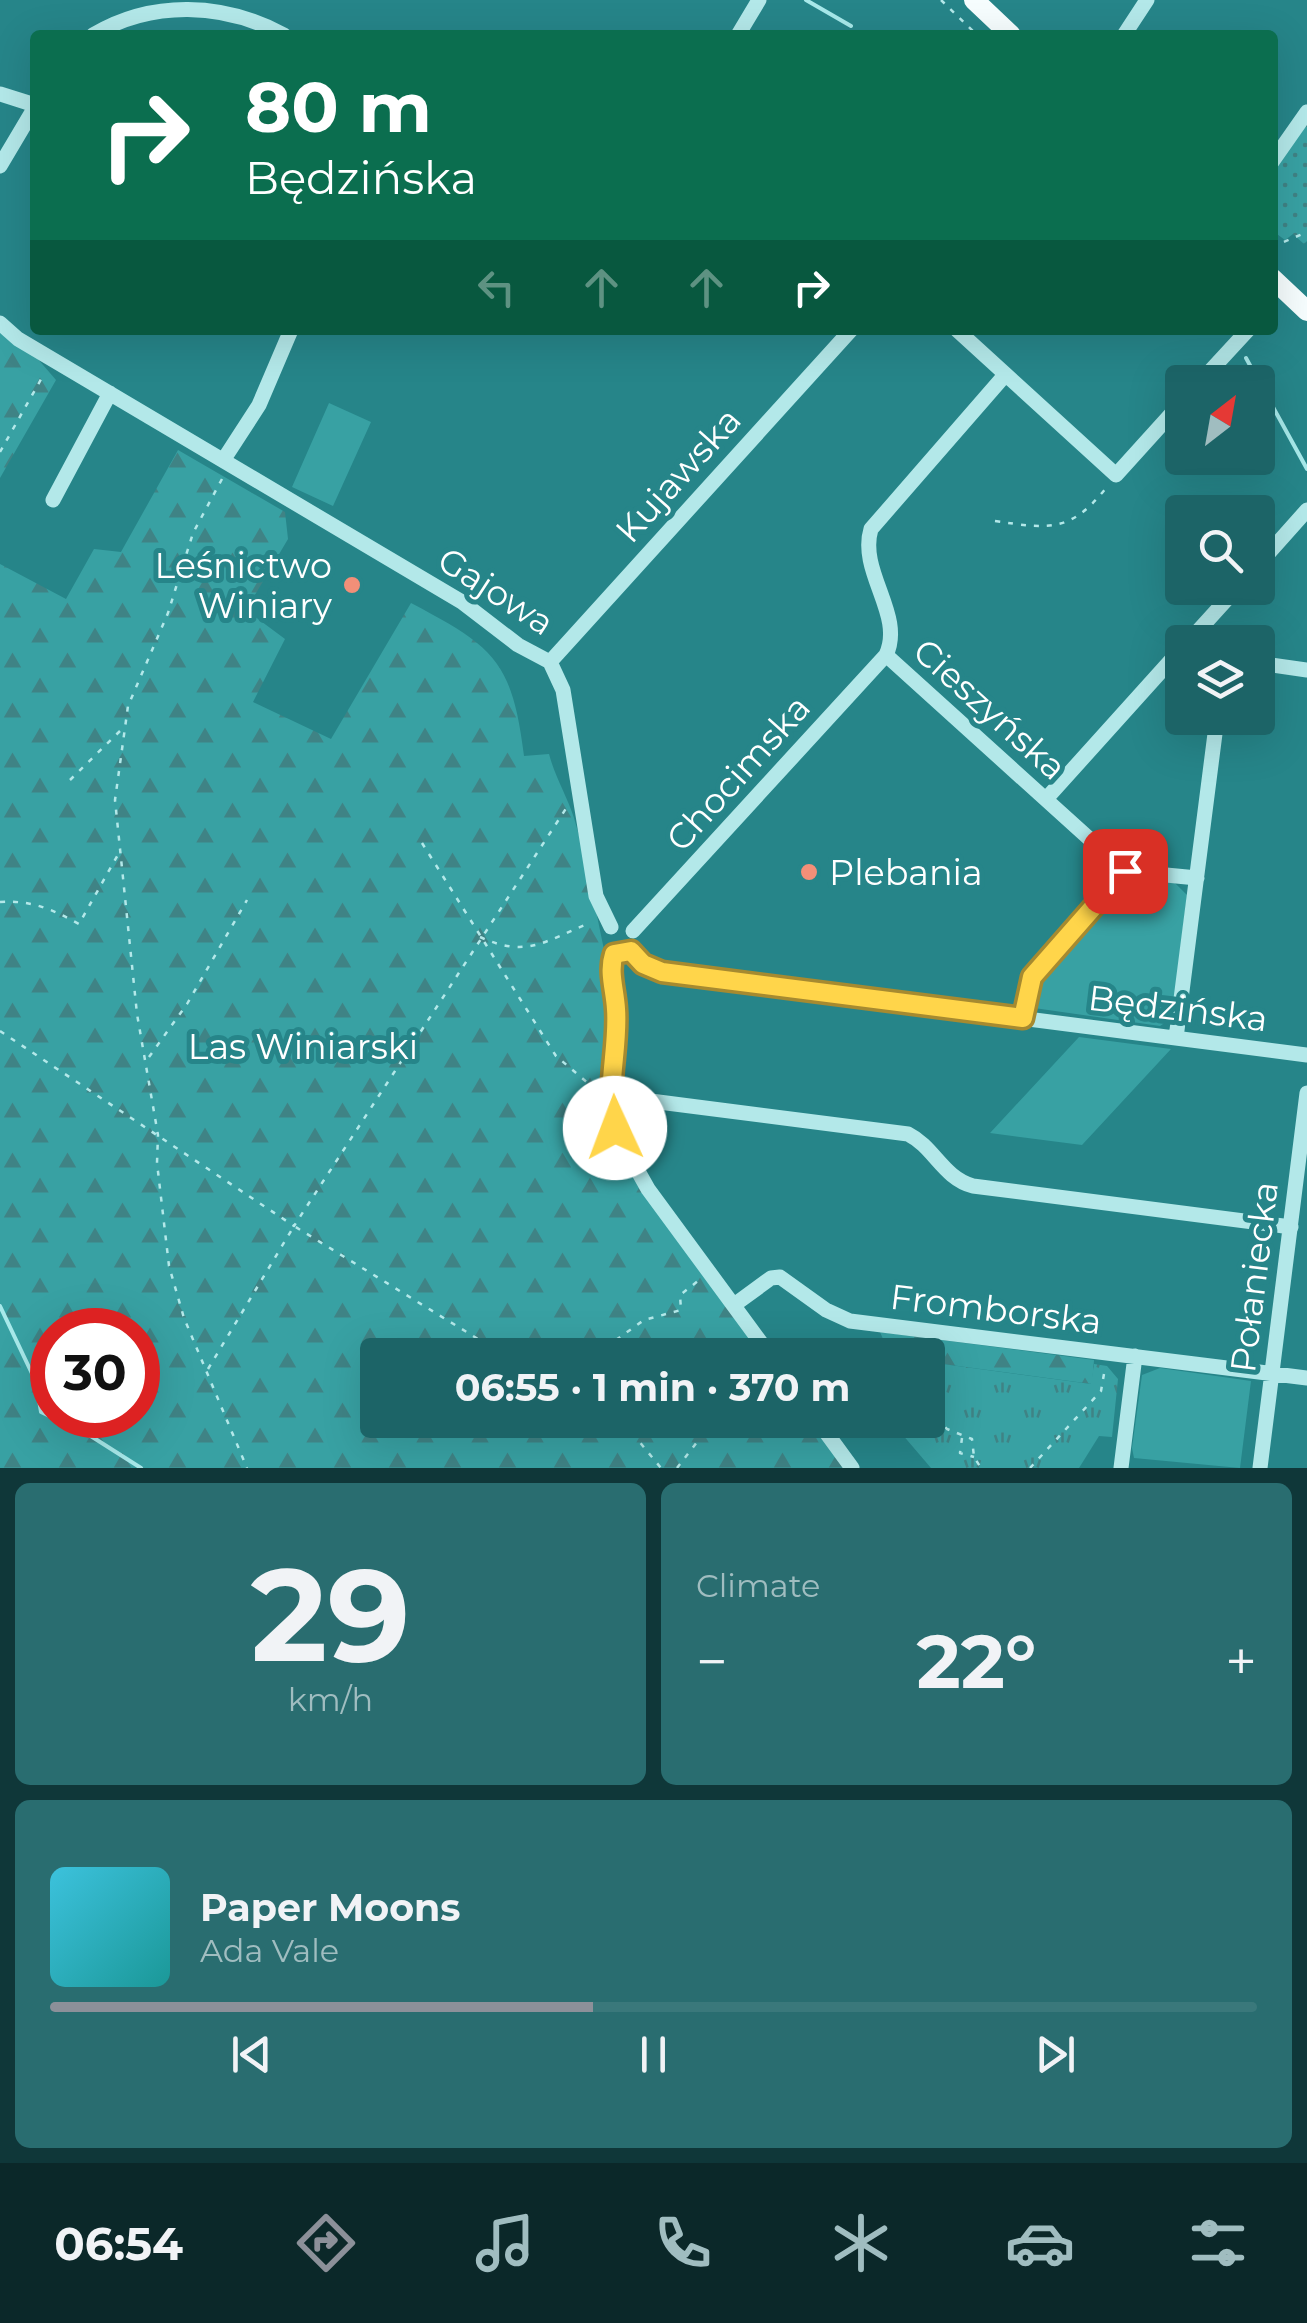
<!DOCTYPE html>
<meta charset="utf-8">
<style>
body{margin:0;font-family:Montserrat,sans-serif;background:#296d70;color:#f1f3f6;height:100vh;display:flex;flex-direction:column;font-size:38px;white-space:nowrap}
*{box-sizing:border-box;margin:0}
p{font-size:32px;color:#a0bdc0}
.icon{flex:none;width:55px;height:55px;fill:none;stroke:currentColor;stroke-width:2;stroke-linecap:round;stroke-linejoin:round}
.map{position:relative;height:1468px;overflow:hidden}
.details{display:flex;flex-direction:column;gap:15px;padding:15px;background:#0f3739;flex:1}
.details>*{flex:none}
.guide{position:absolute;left:30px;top:30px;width:1248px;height:305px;border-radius:10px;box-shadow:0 10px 40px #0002;background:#0b6e4f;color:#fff;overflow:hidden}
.needle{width:65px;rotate:31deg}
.controls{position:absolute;left:1165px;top:365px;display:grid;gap:20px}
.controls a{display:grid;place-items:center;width:110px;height:110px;border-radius:10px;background:#1c6467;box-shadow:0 10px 40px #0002;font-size:50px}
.speed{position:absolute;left:30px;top:1308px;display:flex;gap:20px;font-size:50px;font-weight:700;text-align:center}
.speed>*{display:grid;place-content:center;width:130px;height:130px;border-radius:50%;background:#1c6467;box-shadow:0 10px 40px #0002;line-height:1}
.speed .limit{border:15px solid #d22;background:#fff;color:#111}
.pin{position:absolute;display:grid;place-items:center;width:85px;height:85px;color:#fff;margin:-42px;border-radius:20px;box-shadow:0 5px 15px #0006}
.me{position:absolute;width:110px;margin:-55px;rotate:358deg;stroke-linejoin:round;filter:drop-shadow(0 0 8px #0008)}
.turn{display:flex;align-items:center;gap:35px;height:210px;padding:0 50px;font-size:45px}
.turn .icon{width:130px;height:130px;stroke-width:2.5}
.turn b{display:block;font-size:70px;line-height:85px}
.lanes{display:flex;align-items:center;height:95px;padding:0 50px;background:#0003;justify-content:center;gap:50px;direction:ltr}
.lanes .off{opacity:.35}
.big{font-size:75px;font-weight:700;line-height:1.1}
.details .card{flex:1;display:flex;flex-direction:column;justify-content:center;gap:15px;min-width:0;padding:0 35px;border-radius:15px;background:#296d70}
.details .dial{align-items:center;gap:0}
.dial b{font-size:130px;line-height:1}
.song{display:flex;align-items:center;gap:30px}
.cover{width:120px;height:120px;border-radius:15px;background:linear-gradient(135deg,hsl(190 70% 55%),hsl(180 70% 35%))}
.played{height:10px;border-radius:5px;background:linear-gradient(90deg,#8c9099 45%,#3a787b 45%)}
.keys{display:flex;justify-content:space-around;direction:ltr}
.heat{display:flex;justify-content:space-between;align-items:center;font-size:55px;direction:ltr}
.details .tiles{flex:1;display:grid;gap:15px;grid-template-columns:1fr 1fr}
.card:last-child{grid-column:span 2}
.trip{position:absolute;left:360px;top:1338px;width:585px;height:100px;border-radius:10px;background:#1c6467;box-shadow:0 10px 40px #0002;font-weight:700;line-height:100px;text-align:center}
.tab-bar{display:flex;height:160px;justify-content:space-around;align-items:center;background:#0b2829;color:#a0bdc0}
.tab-bar .icon{width:70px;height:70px}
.tab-bar .selected{color:#8c9099}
.tab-bar b{font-size:45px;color:#f1f3f6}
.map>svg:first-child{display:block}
.grass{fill:#38a1a3}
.forest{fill:url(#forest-firs);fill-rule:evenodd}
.park{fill:url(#park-tufts)}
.garden{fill:url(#garden-dots)}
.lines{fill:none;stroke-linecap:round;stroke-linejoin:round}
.stream{stroke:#a7e9ea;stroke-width:4}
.path{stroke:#b3e8e9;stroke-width:2.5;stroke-dasharray:5 8;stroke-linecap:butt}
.minor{stroke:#b3e8e9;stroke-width:15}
.major{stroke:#f6fdfe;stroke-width:20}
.route-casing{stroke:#a68a30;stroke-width:25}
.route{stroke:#ffd54a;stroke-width:18}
.poi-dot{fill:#f28f78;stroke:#268589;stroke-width:4}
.labels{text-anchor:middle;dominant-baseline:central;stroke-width:10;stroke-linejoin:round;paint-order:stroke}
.street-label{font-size:35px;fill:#fff;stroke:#268589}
.poi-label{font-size:35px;fill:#fff;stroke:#268589;text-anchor:end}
.park-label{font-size:35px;fill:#fff;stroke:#268589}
</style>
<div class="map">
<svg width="1307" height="1468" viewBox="0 0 1307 1468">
<defs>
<pattern id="forest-firs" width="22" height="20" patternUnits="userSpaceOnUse" patternTransform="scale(2.5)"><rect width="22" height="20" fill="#38a1a3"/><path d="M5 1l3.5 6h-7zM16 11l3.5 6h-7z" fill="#3f8385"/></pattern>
<pattern id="park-tufts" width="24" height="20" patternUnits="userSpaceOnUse" patternTransform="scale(2.5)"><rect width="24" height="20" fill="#38a1a3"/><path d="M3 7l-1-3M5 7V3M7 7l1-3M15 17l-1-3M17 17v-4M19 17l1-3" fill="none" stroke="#3f8385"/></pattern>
<pattern id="garden-dots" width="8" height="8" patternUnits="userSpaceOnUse" patternTransform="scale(2.5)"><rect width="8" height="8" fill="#38a1a3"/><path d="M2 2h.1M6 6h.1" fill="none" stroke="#3f8385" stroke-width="1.8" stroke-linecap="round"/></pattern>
</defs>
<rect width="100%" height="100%" fill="#268589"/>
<path class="grass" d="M 329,403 L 371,422 L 333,506 L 292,487 Z
M 1139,879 L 1175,883 L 1187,895 L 1172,1018 L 1160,1026 L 1034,1008 L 1031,1002 C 1040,972 1109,886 1139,879 Z
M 1079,1037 L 1171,1049 L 1082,1145 L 990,1133 Z
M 1160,1368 L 1251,1381 L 1240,1468 L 1134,1458 L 1132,1448 L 1142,1375 Z"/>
<path class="forest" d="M 0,333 L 37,358 L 56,380 L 0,478 Z
M 178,450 L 285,512 L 288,539 L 246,610 L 285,639 L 253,702 L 331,739 L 411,603 C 494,647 512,660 524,756 L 549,754 C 555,777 567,796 574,818 C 588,863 596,914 606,959 C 618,1017 594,1078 610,1134 L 762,1355 L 378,1355 L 378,1420 L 810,1420 L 845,1468 L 0,1468 L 0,564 L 66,599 L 94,549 L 121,552 ZM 52,1330 L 138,1330 L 138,1415 L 52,1415 Z
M 880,1332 L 1094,1360 L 1092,1384 L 928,1362 L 928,1355 L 890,1355 Z"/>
<path class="park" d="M 928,1362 L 1091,1384 L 1094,1364 L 1107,1366 L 1118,1379 L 1112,1437 L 1099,1436 L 1079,1468 L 931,1468 L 890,1420 L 928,1420 Z"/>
<path class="garden" d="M 1307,119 L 1307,241 L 1304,244 L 1293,234 L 1285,240 L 1273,231 L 1273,169 Z"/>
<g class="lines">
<path class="stream" d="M 806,0 L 851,26
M 1232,330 L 1233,333
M 1246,358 L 1307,469
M 0,1306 L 36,1382 L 41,1412 L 86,1433 L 141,1468"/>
<path class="path" d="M 941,0 L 977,35
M 1272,247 L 1307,232
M 0,452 L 44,374
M 222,479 L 193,533 L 168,613 L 128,706 L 115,800 L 137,1014 L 158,1135 L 157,1163 L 169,1266 L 184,1318 L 247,1468
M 995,521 C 1049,529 1070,533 1106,488
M 70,780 L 122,729
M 422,843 L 556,1056 L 595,1089
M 0,902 C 31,900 52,909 79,924 L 120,851
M 480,937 C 528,959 546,940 590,923
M 0,1031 L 294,1226 L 567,807
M 149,1057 L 187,1004 L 247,900
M 878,1339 L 887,1355
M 595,1355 L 644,1320 L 681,1310 L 680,1295 L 698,1281
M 208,1369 L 294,1226 L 504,1355
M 928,1408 L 947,1429 L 972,1439 L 974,1457 L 981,1468
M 610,1420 L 633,1434 L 661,1468
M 962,1438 L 960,1453 L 974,1457
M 677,1468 L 714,1420
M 1030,1468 L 1101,1391 L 1105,1368"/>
<path class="minor" d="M 93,35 C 152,0 223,2 284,35
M 738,35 L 759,0
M 1124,35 L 1147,0
M 0,94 L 35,105
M 1272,162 L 1307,112
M 0,166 L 35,107
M 0,323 L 18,339 L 462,602 L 518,645 L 550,662 L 563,690 L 596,896 L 611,927
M 957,330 L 1116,475 L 1182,402
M 1200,382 L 1248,330
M 224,459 L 259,405 L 291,330
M 53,500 L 110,393
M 1258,565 L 1307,510
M 1188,642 L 1237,588
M 886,655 L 1125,871
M 550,662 L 851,330
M 1258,663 L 1307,670
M 1046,799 L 1182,648
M 1125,871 L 1197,878
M 633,931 L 886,655 C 905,615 858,572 871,529 L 1005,375
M 631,951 L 643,963 L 662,972 L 1307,1055
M 614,953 L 611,970 L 617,1022 L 611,1106 L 620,1139 L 648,1189 L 770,1355
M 1023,1018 L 1032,977 L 1125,871
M 1176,1038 L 1217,718
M 612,1096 L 908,1134 C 934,1147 943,1178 973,1186 L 1291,1227
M 734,1305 L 771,1278 L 780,1277 L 826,1310 L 850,1321 L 1307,1378
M 817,1420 L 852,1468
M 1121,1468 L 1135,1356
M 1260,1468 L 1307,1093"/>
<path class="major" d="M 974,0 L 1011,35
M 1272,278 L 1307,311"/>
</g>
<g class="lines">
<defs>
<path id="route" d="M 615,1128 C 605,1090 619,1048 616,1009 C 615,990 608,972 614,954 L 631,951 L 643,964 L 662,972 L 1023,1018 L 1032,977 L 1125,871"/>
</defs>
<use href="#route" class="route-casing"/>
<use href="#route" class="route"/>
</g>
<g class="poi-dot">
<circle cx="352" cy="585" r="10"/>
<circle cx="809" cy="872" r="10"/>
</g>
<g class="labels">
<g class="street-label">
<text transform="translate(678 475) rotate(-48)">Kujawska</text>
<text transform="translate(496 591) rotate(33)">Gajowa</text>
<text transform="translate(990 709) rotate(42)">Cieszyńska</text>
<text transform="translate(738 773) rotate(-48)">Chocimska</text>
<text transform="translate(1178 1008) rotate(7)">Będzińska</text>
<text transform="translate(1254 1277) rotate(-83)">Połaniecka</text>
<text transform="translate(996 1309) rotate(7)">Fromborska</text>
</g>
<g class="poi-label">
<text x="332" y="565">Leśnictwo<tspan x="332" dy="40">Winiary</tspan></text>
<text x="829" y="872" text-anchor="start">Plebania</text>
</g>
<g class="park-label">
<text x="303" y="1046">Las Winiarski</text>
</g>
</g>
</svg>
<div class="controls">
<a><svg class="needle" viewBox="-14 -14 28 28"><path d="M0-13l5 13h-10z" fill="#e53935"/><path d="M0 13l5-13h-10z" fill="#a0bdc0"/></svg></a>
<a><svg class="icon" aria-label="search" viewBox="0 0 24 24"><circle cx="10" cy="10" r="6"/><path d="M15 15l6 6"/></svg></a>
<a><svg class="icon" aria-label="layers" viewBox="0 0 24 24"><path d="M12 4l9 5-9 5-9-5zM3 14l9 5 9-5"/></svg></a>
</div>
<div class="speed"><div class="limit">30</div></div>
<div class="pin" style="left:1125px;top:871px;background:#d93025"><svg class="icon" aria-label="arrive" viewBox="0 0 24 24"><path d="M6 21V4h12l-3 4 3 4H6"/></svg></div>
<svg class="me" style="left:615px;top:1128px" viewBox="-20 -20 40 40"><circle r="19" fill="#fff"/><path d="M0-13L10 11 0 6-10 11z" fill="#ffd54a"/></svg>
<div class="trip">06:55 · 1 min · 370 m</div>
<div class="guide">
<div class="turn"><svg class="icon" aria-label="right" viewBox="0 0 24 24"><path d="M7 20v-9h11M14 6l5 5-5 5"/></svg><div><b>80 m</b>Będzińska</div></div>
<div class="lanes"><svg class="icon off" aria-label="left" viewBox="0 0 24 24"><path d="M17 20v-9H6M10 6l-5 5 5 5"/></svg><svg class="icon off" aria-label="ahead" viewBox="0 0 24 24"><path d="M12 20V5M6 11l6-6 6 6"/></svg><svg class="icon off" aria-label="ahead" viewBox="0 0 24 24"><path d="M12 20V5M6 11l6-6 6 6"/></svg><svg class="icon" aria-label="right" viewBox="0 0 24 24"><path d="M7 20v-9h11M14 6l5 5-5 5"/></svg></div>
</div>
</div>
<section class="details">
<div class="tiles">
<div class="card dial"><b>29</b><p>km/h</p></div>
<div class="card"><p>Climate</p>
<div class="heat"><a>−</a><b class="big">22°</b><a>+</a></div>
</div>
<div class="card">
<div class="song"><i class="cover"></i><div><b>Paper Moons</b><p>Ada Vale</p></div></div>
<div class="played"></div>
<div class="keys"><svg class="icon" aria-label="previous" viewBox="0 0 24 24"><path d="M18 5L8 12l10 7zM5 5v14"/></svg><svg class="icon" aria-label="pause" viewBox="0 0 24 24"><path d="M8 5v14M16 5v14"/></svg><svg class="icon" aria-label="next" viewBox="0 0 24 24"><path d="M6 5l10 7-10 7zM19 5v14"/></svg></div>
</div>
</div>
</section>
<nav class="tab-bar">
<b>06:54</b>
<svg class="icon selected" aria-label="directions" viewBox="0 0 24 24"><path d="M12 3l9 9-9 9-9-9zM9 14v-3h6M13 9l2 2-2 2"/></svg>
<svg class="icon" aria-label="music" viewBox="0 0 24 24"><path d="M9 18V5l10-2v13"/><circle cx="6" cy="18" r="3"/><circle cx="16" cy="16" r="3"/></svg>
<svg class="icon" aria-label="phone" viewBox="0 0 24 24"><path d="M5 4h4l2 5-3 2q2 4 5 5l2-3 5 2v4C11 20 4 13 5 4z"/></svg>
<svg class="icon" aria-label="climate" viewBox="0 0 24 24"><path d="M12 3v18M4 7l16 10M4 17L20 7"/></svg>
<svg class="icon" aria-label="car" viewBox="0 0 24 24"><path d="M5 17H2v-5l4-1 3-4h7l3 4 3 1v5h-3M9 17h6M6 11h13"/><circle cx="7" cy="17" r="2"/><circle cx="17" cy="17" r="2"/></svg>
<svg class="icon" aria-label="filters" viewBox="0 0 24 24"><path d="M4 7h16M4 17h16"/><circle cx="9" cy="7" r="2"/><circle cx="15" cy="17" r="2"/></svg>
</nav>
